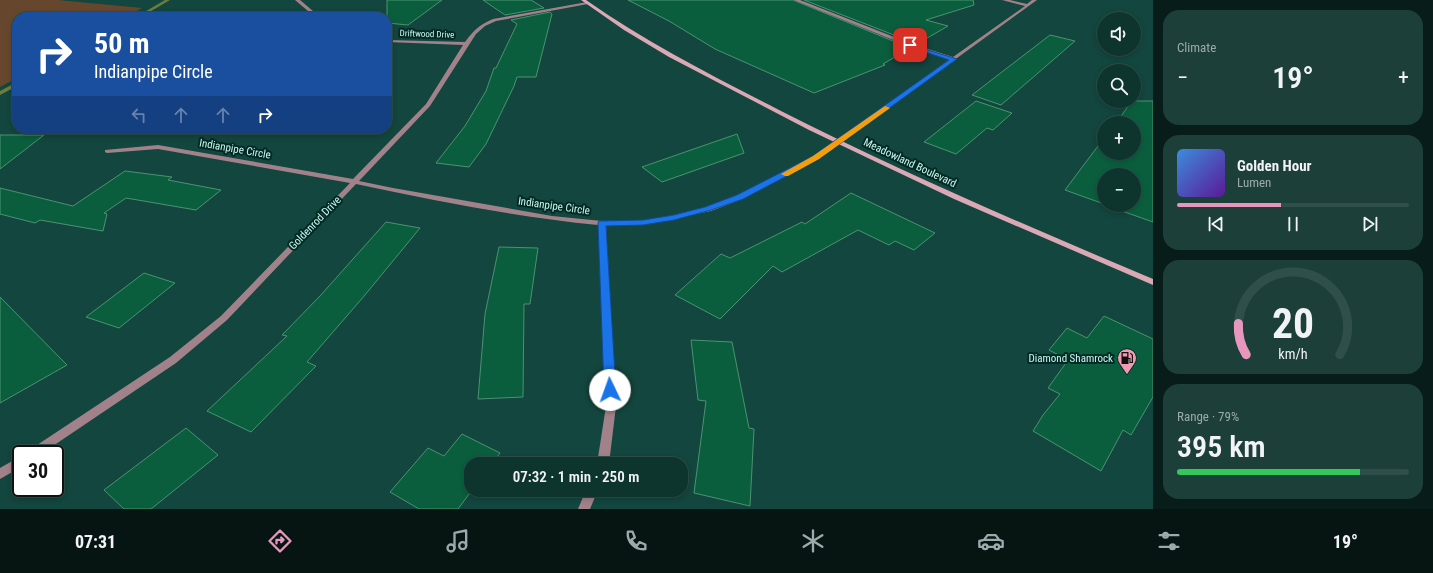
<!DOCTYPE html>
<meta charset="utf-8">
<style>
body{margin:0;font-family:"Roboto Condensed",sans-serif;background:#1c3f3a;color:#f1f3f6;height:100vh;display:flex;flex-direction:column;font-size:15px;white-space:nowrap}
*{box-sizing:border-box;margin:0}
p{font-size:13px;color:#9baaaa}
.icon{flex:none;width:22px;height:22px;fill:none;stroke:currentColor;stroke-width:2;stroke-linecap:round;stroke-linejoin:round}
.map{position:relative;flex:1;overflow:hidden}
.panel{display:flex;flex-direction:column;gap:10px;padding:10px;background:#081d19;width:280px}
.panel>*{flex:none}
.banner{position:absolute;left:12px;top:12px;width:380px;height:122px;border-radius:16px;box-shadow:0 2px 6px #0003,0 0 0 1px #2e4f4a;background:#1a4fa0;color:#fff;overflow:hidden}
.controls{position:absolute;left:1097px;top:12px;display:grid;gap:8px}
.controls a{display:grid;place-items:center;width:44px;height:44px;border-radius:50%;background:#0e342e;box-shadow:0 2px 6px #0003,0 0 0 1px #2e4f4a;font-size:20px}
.speed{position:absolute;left:12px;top:445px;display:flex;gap:8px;font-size:20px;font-weight:700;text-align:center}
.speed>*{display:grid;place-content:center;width:52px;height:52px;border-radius:50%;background:#0e342e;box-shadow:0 2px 6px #0003,0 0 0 1px #2e4f4a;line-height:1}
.speed .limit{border:2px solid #111;border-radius:6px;background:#fff;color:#111}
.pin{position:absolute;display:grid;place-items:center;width:34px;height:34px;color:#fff;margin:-17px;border-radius:8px;box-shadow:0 2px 6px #0006}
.me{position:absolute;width:44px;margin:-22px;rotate:357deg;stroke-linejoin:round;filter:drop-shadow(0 0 3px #0008)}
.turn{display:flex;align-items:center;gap:14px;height:84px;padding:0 16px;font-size:18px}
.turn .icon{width:52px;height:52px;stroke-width:2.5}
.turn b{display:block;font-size:28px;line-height:34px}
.lanes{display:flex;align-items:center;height:38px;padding:0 16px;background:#0003;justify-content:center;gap:20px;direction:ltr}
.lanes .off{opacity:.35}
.big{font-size:30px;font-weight:600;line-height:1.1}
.panel .tile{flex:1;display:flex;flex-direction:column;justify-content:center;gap:6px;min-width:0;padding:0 14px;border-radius:16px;background:#1c3f3a}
.panel .dial{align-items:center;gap:0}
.dial svg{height:104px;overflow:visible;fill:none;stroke:#2e4f4a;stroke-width:7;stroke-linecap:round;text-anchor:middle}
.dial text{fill:#f1f3f6;stroke:none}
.song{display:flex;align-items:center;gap:12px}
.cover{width:48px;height:48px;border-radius:6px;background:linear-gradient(135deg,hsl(210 70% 55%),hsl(270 70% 35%))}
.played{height:4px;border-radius:2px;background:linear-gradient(90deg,#e797bd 45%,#2e4f4a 45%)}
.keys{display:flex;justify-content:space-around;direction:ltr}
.heat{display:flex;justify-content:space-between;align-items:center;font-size:22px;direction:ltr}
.charge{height:6px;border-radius:3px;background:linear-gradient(90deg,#34c759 79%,#2e4f4a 0)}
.trip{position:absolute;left:464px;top:457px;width:224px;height:40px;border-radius:16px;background:#0e342e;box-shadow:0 2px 6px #0003,0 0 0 1px #2e4f4a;font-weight:600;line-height:40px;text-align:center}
.tab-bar{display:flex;height:64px;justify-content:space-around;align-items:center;background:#061512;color:#9baaaa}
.tab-bar .icon{width:28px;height:28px}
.tab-bar .selected{color:#e797bd}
.tab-bar b{font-size:18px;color:#f1f3f6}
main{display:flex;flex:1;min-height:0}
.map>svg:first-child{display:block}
.green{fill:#66472e}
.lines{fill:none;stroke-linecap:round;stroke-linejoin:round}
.stream{fill:#6c7c3c;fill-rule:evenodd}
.building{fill:#0a5e3e;stroke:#4b9370}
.street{fill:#a2828a;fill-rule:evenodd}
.secondary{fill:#dba8b6;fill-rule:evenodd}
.route{fill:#1a73e8;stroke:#114b97}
.slow{fill:#f59e0b}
.labels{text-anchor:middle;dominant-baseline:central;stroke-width:4;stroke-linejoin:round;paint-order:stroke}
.far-street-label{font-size:9px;fill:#ccf6ed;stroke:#012a25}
.street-label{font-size:11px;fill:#ccf6ed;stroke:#012a25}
.poi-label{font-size:11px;fill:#ccf6ed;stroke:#012a25;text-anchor:end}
</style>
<main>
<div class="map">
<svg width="1153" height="509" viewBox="0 0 1153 509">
<rect width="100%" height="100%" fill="#13463e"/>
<path class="green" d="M 0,0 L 58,0 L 142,8 L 127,17 L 17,17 L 17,78 L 0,87 Z"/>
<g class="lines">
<path class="stream" d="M 165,0 L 170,0 L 141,17 L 136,17 Z
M 17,82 L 17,86 L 0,95 L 0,91 Z"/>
</g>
<path class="building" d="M 387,0 L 442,0 L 408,25 L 387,23 Z
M 483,0 L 531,0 L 544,8 L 505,15 Z
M 628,0 L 793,0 L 910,48 L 883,64 L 885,65 L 814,93 L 715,49 L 669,21 Z
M 804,0 L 973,0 L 974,5 L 926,20 L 948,26 L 917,44 Z
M 550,12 L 552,14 L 536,77 L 517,77 L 514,86 L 486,144 L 469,167 L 436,163 L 465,126 L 486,91 L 494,68 L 496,68 L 517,24 L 511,20 Z
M 1050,35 L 1075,41 L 1001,105 L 972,95 Z
M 976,101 L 1012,113 L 993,130 L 987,128 L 956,154 L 924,142 Z
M 1132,101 L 1153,101 L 1153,222 L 1105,205 L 1134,205 L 1134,175 L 1104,175 L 1104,204 L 1065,190 L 1104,138 L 1104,153 L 1134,153 L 1134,123 L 1116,123 Z
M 737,134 L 744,153 L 662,182 L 642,167 Z
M 0,135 L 44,135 L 0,169 Z
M 125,171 L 172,177 L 168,180 L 221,190 L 196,210 L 126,198 L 104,213 L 107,214 L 103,231 L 40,220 L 35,223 L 0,214 L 0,188 L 73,206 Z
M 851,193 L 935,233 L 914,250 L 895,241 L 889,245 L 858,230 L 782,272 L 773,266 L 720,319 L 675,295 L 721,254 L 730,258 L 802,222 L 805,224 Z
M 386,222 L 420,228 L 365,295 L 307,362 L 316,366 L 251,432 L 207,411 L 287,336 L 282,335 L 320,296 Z
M 499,247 L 538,248 L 530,304 L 524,304 L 523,397 L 478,399 L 485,314 Z
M 144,273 L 175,283 L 119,328 L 86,317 Z
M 0,297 L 67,365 L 0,403 Z
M 1104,316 L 1153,339 L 1153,397 L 1131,435 L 1123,430 L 1101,471 L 1033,431 L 1043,415 L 1060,394 L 1048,388 L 1068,360 L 1049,350 L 1067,328 L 1087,338 Z
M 691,340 L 732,342 L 749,428 L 754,429 L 750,506 L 694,493 L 706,401 L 698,400 Z
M 186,428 L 218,455 L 151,509 L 124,509 L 104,490 Z
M 462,434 L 500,453 L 492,464 L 471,464 L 471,490 L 472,490 L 458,509 L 419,509 L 390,492 L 428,448 L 444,456 Z"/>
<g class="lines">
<path class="street" d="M 295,0 L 300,0 L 320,17 L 315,17 Z
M 794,0 L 800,0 L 912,44 L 953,57 L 1025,6 L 1002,0 L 1010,0 L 1027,4 L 1032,0 L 1037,0 L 818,159 L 743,199 L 711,211 L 643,225 L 606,225 L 616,406 L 609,464 L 597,464 L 606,406 L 598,225 C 517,217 436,201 356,184 L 227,320 L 176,363 L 41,454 L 27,454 L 28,451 L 170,357 L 221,316 L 350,183 L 158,149 L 107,153 L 105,152 L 105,150 L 158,145 L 353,179 L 426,104 L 463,45 L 387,42 L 387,40 L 465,42 C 474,30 479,25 493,19 L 587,2 L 588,2 L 588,4 L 496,21 L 485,26 L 476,34 L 430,106 L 359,181 L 393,188 L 552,216 L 602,221 L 643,221 L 674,215 L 706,207 L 737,195 L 814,157 L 950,59 L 908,46 Z
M 21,456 L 21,467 L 0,479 L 0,468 Z
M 586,490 L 598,490 L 590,509 L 578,509 Z"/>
<path class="secondary" d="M 581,0 L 586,0 C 647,43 713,76 779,110 C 901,172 1027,226 1153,279 L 1153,285 L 954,199 L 809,130 L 669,57 L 624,30 Z"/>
</g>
<path class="route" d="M 908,44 L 957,59 L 819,159 L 743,199 L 711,210 L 674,220 L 643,225 L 606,226 L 616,390 L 614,393 L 610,395 L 606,393 L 604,390 L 598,223 L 599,221 L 643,220 L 674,215 L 705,207 L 737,195 L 813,156 L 949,60 L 908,46 Z"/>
<path class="slow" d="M 885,106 L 890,108 L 819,159 L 788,176 L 785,176 L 781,174 L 813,156 Z"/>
<defs>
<symbol id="fuel-pin" viewBox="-11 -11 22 30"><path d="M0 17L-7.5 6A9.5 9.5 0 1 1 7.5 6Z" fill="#f19ab3" stroke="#012a25"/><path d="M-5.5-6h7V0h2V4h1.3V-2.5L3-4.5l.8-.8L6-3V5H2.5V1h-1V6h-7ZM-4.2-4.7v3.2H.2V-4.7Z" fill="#111"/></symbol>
</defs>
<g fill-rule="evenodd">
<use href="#fuel-pin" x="1116" y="347" width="22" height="30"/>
</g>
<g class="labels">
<g class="far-street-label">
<text transform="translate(427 34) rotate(2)">Driftwood Drive</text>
</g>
<g class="street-label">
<text transform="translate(235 149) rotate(10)">Indianpipe Circle</text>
<text transform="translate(910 163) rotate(25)">Meadowland Boulevard</text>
<text transform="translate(554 206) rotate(8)">Indianpipe Circle</text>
<text transform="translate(315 223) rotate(-46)">Goldenrod Drive</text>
</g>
<g class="poi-label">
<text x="1113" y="358">Diamond Shamrock</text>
</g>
</g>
</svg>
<div class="controls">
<a><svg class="icon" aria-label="sound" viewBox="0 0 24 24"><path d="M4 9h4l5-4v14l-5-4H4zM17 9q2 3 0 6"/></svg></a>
<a><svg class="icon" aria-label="search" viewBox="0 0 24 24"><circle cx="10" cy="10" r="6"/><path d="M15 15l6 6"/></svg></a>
<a>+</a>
<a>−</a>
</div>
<div class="speed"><div class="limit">30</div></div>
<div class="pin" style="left:910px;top:45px;background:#d93025"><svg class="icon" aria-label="arrive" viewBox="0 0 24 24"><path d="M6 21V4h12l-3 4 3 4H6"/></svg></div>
<svg class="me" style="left:610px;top:390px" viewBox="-20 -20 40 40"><circle r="19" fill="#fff"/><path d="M0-13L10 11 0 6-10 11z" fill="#1a73e8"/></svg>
<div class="trip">07:32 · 1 min · 250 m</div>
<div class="banner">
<div class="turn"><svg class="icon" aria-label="right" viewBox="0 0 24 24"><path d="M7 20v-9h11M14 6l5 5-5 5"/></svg><div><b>50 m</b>Indianpipe Circle</div></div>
<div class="lanes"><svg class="icon off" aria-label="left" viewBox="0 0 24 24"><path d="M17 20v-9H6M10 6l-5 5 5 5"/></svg><svg class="icon off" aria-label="ahead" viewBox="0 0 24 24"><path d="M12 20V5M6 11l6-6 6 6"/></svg><svg class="icon off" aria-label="ahead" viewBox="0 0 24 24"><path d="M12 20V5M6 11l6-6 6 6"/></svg><svg class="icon" aria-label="right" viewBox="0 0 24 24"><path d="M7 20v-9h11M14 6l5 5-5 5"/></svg></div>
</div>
</div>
<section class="panel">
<div class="tile"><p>Climate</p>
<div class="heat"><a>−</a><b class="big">19°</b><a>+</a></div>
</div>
<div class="tile">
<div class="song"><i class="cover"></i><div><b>Golden Hour</b><p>Lumen</p></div></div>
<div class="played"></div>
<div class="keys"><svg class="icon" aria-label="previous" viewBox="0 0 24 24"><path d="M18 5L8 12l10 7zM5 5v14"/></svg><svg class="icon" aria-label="pause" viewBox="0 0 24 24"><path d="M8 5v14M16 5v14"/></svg><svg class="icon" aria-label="next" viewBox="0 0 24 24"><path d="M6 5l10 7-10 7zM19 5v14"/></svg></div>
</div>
<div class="tile dial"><svg viewBox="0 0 100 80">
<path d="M14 69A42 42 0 1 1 86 69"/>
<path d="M14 69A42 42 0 0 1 8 45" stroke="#e797bd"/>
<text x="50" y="56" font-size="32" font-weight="700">20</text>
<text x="50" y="72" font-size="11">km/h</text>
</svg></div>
<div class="tile"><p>Range · 79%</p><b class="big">395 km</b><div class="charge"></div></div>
</section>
</main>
<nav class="tab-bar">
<b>07:31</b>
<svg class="icon selected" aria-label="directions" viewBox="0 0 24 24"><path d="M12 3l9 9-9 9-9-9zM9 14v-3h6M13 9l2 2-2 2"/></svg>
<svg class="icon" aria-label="music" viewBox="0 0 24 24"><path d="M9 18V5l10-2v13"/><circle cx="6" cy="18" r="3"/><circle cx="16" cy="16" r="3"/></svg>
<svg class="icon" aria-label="phone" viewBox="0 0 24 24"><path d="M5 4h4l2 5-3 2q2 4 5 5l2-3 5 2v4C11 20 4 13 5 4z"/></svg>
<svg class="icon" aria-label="climate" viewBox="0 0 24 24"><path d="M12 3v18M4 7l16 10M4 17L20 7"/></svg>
<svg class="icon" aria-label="car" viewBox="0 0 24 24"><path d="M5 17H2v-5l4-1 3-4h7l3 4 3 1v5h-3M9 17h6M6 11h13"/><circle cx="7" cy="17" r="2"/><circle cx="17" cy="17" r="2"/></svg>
<svg class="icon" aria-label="filters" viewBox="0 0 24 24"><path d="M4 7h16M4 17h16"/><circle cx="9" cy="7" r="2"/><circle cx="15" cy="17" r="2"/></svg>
<b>19°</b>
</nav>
